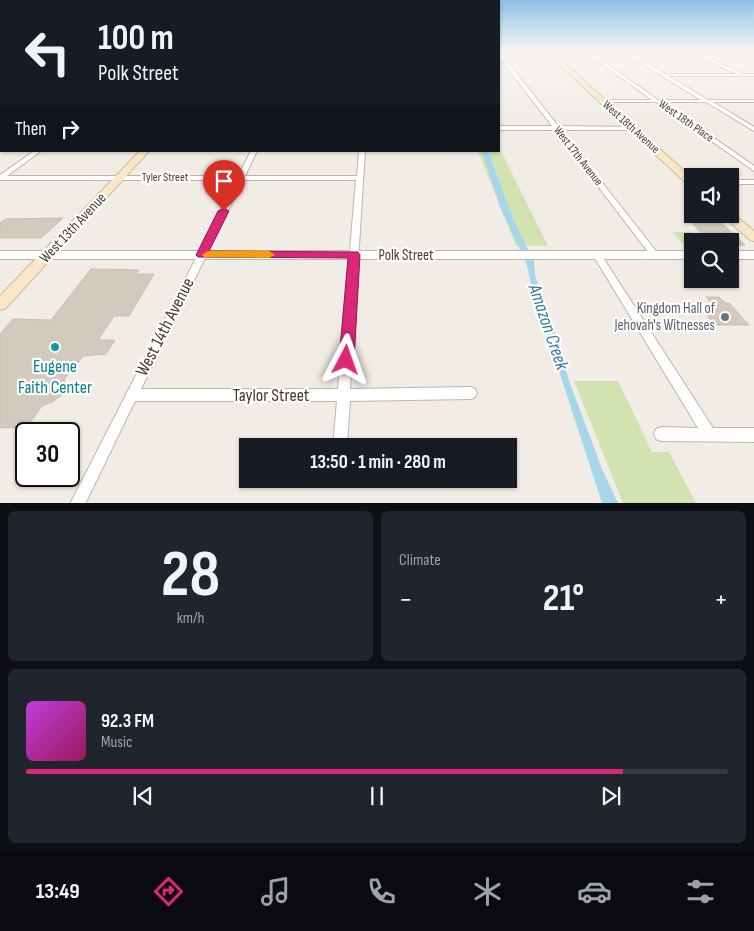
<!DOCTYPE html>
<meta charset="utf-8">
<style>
body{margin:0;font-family:"Sofia Sans Condensed",sans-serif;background:#20242c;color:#f1f3f6;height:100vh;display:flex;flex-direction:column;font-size:19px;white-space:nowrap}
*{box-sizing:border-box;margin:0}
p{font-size:16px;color:#9ea1a6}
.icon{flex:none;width:28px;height:28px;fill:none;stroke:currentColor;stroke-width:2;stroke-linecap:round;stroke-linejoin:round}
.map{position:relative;height:503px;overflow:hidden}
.drawer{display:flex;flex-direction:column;gap:8px;padding:8px;background:#0d0f14;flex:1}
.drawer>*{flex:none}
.top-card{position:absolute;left:0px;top:0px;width:500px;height:152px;box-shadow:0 1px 4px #0004;background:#171b24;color:#f1f3f6;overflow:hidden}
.fabs{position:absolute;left:684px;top:168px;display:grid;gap:10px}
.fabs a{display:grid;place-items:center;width:55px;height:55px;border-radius:0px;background:#171b24;box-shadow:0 1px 4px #0004;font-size:25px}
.speed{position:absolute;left:15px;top:422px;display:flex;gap:10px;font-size:25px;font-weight:700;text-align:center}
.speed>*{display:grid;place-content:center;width:65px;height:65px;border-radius:50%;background:#171b24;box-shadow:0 1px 4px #0004;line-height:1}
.speed .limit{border:2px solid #111;border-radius:8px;background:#fff;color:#111}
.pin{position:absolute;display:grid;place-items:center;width:42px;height:42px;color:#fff;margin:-51px -21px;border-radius:50% 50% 50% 0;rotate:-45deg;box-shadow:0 0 5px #0007}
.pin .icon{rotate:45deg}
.me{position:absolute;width:55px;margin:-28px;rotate:4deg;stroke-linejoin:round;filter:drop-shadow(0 0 4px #0008)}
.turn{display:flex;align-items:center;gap:18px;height:105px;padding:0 15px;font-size:22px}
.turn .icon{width:65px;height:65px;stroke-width:2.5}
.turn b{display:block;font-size:35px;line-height:42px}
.then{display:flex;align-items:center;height:48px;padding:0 15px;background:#0003;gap:10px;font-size:19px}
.big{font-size:38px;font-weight:700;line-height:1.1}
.drawer .card{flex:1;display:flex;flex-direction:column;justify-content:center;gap:8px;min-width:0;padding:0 18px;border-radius:8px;background:#20242c}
.drawer .dial{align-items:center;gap:0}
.dial b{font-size:65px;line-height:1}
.song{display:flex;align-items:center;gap:15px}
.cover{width:60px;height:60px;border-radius:8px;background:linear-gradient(135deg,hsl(290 70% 55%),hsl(330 70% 35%))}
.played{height:5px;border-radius:2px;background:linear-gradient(90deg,#db2777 85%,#363941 85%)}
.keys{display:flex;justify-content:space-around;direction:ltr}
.heat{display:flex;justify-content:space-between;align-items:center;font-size:28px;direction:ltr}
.drawer .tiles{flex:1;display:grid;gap:8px;grid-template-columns:1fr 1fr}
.card:last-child{grid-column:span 2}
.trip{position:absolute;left:239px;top:438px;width:278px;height:50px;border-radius:0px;background:#171b24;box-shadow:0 1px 4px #0004;font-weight:700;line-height:50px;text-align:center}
.menu{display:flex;height:80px;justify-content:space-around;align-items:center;background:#090b0e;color:#9ea1a6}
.menu .icon{width:35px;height:35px}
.menu .on{color:#db2777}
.menu b{font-size:22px;color:#f1f3f6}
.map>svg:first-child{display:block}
.green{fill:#d2e2b1}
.water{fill:#a6d6e9}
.building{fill:#d4c9bf;stroke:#cbbdb0}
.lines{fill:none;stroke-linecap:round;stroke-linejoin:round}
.minor-casing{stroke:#beb5ac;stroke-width:2}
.tertiary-casing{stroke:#beb5ac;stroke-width:2}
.secondary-casing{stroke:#d0bb9b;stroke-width:2}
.minor{fill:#fff;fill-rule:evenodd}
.tertiary{fill:#fff;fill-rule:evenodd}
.secondary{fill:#f9e7c7;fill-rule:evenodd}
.route{fill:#db2777;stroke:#8e194d}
.slow{fill:#f59e0b}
.worship-dot{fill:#6b7280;stroke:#fff;stroke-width:2}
.culture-dot{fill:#0f9aa8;stroke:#fff;stroke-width:2}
.labels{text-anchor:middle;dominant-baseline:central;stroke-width:4.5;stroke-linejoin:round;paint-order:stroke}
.far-street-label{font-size:12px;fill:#433c35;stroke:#fff}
.street-label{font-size:15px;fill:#433c35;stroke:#fff}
.worship-label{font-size:15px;fill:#5b616d;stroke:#fff;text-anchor:end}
.near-street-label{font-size:18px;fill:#433c35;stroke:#fff}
.near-culture-label{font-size:18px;fill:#0d838f;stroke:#fff}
.near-water-label{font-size:19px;font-style:italic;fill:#377e9d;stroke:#fff}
</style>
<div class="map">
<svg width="754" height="504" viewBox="0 0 754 504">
<rect width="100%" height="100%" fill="#f1ece5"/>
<path class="green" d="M 499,147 L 548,246 L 516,246 L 478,151 L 499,151 Z
M 672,232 L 690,232 L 699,241 L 692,241 L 692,247 L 686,247 Z
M 574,381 L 618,381 L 652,452 L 669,452 L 696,503 L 623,503 Z"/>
<path class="water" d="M 482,151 L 488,151 L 514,221 L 534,262 L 535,275 L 553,329 L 557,336 L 568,378 L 602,469 L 618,503 L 602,503 L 547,334 L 546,328 L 536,304 L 526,262 L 500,207 Z"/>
<path class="building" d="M 686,216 L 716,218 L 745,245 L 730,246 L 730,241 L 708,241 Z
M 63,218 L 41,238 L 0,238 L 0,223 L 5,219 Z
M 91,269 L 139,270 L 136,274 L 154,274 L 129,316 L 114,316 L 98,340 L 115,340 L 106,354 L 83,356 L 78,363 L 75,363 L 64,380 L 66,386 L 62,395 L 52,402 L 42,406 L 27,427 L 0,428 L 0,334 L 13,319 L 51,320 Z
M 706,297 L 719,297 L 725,303 L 729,303 L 749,325 L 715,325 L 701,308 L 710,308 L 706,303 L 711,303 Z"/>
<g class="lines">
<defs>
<path id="minor" d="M 499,55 L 754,55 L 754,57 L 706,57 L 740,72 L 741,74 L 754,74 L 754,76 L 669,76 L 708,100 L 754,100 L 754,102 L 713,102 L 754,127 L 754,131 L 706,102 L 663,102 L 754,166 L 754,171 L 656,102 L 600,102 L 600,100 L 652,100 L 592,57 L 504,57 L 558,126 L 635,127 L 635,129 L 633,130 L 561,130 L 659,255 L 658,257 L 652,257 L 555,130 L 499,130 L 499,126 L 552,126 L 499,57 ZM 597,57 L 631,57 L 701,100 L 658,100 ZM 637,57 L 704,57 L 704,59 L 737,74 L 665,74 Z
M 0,92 L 1,92 L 1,94 L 0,94 Z
M 0,126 L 1,126 L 1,130 L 0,130 Z
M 34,151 L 41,151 L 7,176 L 238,176 L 251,151 L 257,151 L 245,176 L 357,176 L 359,151 L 365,151 L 350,389 L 471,387 L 475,389 L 477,393 L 475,397 L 471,399 L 350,401 L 347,446 L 333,446 L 337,401 L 135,401 L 85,504 L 70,504 L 236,180 L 0,180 L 0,175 ZM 243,180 L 356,180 L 338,389 L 141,389 Z
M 730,180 L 754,180 L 754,184 L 730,184 Z
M 597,252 L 600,253 L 713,428 L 754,428 L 754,442 L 661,441 L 656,439 L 654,434 L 656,429 L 661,427 L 698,428 L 593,255 Z"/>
<path id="tertiary" d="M 0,251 L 692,251 L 692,259 L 0,259 Z
M 730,251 L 754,251 L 754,259 L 730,259 Z"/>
<path id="secondary" d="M 545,51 L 551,51 L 692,178 L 692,186 L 688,185 Z
M 0,110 L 1,110 L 1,114 L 0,114 Z
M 140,151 L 149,151 L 5,309 L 0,310 L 0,296 Z
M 730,211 L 754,231 L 754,241 L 750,240 L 721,214 L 730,214 Z"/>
</defs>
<use href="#minor" class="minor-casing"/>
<use href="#tertiary" class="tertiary-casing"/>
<use href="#secondary" class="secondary-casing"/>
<use href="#minor" class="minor"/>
<use href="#tertiary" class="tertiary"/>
<use href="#secondary" class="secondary"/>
</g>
<linearGradient id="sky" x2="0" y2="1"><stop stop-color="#8dc2e8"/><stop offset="0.42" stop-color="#f9f6f3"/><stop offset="1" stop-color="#f9f6f3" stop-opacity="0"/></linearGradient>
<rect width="754" height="122" fill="url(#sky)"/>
<path class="route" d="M 224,208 L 229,211 L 209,251 L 358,252 L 360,255 L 354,360 L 352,364 L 346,366 L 341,364 L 339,360 L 348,258 L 198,257 L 196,255 L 218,211 Z"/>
<path class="slow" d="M 208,251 L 269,251 L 275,255 L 269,258 L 204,257 L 202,255 Z"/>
<circle class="worship-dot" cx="725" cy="317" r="5"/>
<circle class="culture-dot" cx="55" cy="347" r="5"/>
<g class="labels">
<g class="far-street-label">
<text transform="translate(686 121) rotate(35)">West 18th Place</text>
<text transform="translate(631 127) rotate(42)">West 18th Avenue</text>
<text transform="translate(578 156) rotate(52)">West 17th Avenue</text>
<text x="165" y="177">Tyler Street</text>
</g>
<g class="street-label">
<text transform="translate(73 228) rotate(-47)">West 13th Avenue</text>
<text x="406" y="255">Polk Street</text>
</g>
<g class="worship-label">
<text x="715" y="308">Kingdom Hall of<tspan x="715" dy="17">Jehovah's Witnesses</tspan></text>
</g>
<g class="near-street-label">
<text transform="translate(165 327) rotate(-63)">West 14th Avenue</text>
<text x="271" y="395">Taylor Street</text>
</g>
<g class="near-culture-label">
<text x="55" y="366">Eugene<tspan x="55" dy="21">Faith Center</tspan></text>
</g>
<g class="near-water-label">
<text transform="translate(548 327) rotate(71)">Amazon Creek</text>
</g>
</g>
</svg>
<div class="fabs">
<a><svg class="icon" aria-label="sound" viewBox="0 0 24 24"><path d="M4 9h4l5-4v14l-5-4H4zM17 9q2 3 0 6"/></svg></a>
<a><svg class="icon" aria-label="search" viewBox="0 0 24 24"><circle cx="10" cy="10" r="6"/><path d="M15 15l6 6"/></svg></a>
</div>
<div class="speed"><div class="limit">30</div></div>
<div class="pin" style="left:224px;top:211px;background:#d93025"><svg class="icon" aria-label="arrive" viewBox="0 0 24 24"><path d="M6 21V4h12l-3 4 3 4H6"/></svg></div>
<svg class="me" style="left:346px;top:360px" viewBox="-20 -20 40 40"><path d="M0-17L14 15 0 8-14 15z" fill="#db2777" stroke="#fff" stroke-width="4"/></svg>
<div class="trip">13:50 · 1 min · 280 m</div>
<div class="top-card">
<div class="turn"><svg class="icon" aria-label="left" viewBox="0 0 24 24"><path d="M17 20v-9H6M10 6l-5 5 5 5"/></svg><div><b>100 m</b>Polk Street</div></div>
<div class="then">Then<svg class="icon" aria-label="right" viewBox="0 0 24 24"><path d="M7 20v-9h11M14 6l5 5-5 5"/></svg></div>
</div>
</div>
<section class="drawer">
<div class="tiles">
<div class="card dial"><b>28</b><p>km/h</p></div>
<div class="card"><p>Climate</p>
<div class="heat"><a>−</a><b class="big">21°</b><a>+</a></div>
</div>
<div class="card">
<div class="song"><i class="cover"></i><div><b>92.3 FM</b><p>Music</p></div></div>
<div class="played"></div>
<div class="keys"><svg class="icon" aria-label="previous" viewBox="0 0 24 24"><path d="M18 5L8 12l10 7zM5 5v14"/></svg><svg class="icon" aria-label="pause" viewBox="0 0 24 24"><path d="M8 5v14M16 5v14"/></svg><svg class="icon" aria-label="next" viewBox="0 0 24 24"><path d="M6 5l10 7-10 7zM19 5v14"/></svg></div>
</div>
</div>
</section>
<nav class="menu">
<b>13:49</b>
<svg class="icon on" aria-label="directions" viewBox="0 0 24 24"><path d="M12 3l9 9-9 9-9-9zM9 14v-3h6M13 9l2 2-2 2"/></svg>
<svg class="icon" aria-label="music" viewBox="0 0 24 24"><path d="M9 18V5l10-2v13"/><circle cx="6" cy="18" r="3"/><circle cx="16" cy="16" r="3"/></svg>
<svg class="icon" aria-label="phone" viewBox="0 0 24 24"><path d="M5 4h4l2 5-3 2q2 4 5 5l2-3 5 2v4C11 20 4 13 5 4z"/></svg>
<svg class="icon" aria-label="climate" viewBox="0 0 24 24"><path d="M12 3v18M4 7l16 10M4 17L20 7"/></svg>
<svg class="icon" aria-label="car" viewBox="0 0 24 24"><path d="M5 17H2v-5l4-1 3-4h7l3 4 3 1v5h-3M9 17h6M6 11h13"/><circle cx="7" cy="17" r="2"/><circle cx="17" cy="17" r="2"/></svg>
<svg class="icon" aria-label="filters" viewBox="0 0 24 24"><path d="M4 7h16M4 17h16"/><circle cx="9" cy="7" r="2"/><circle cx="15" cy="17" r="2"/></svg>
</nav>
